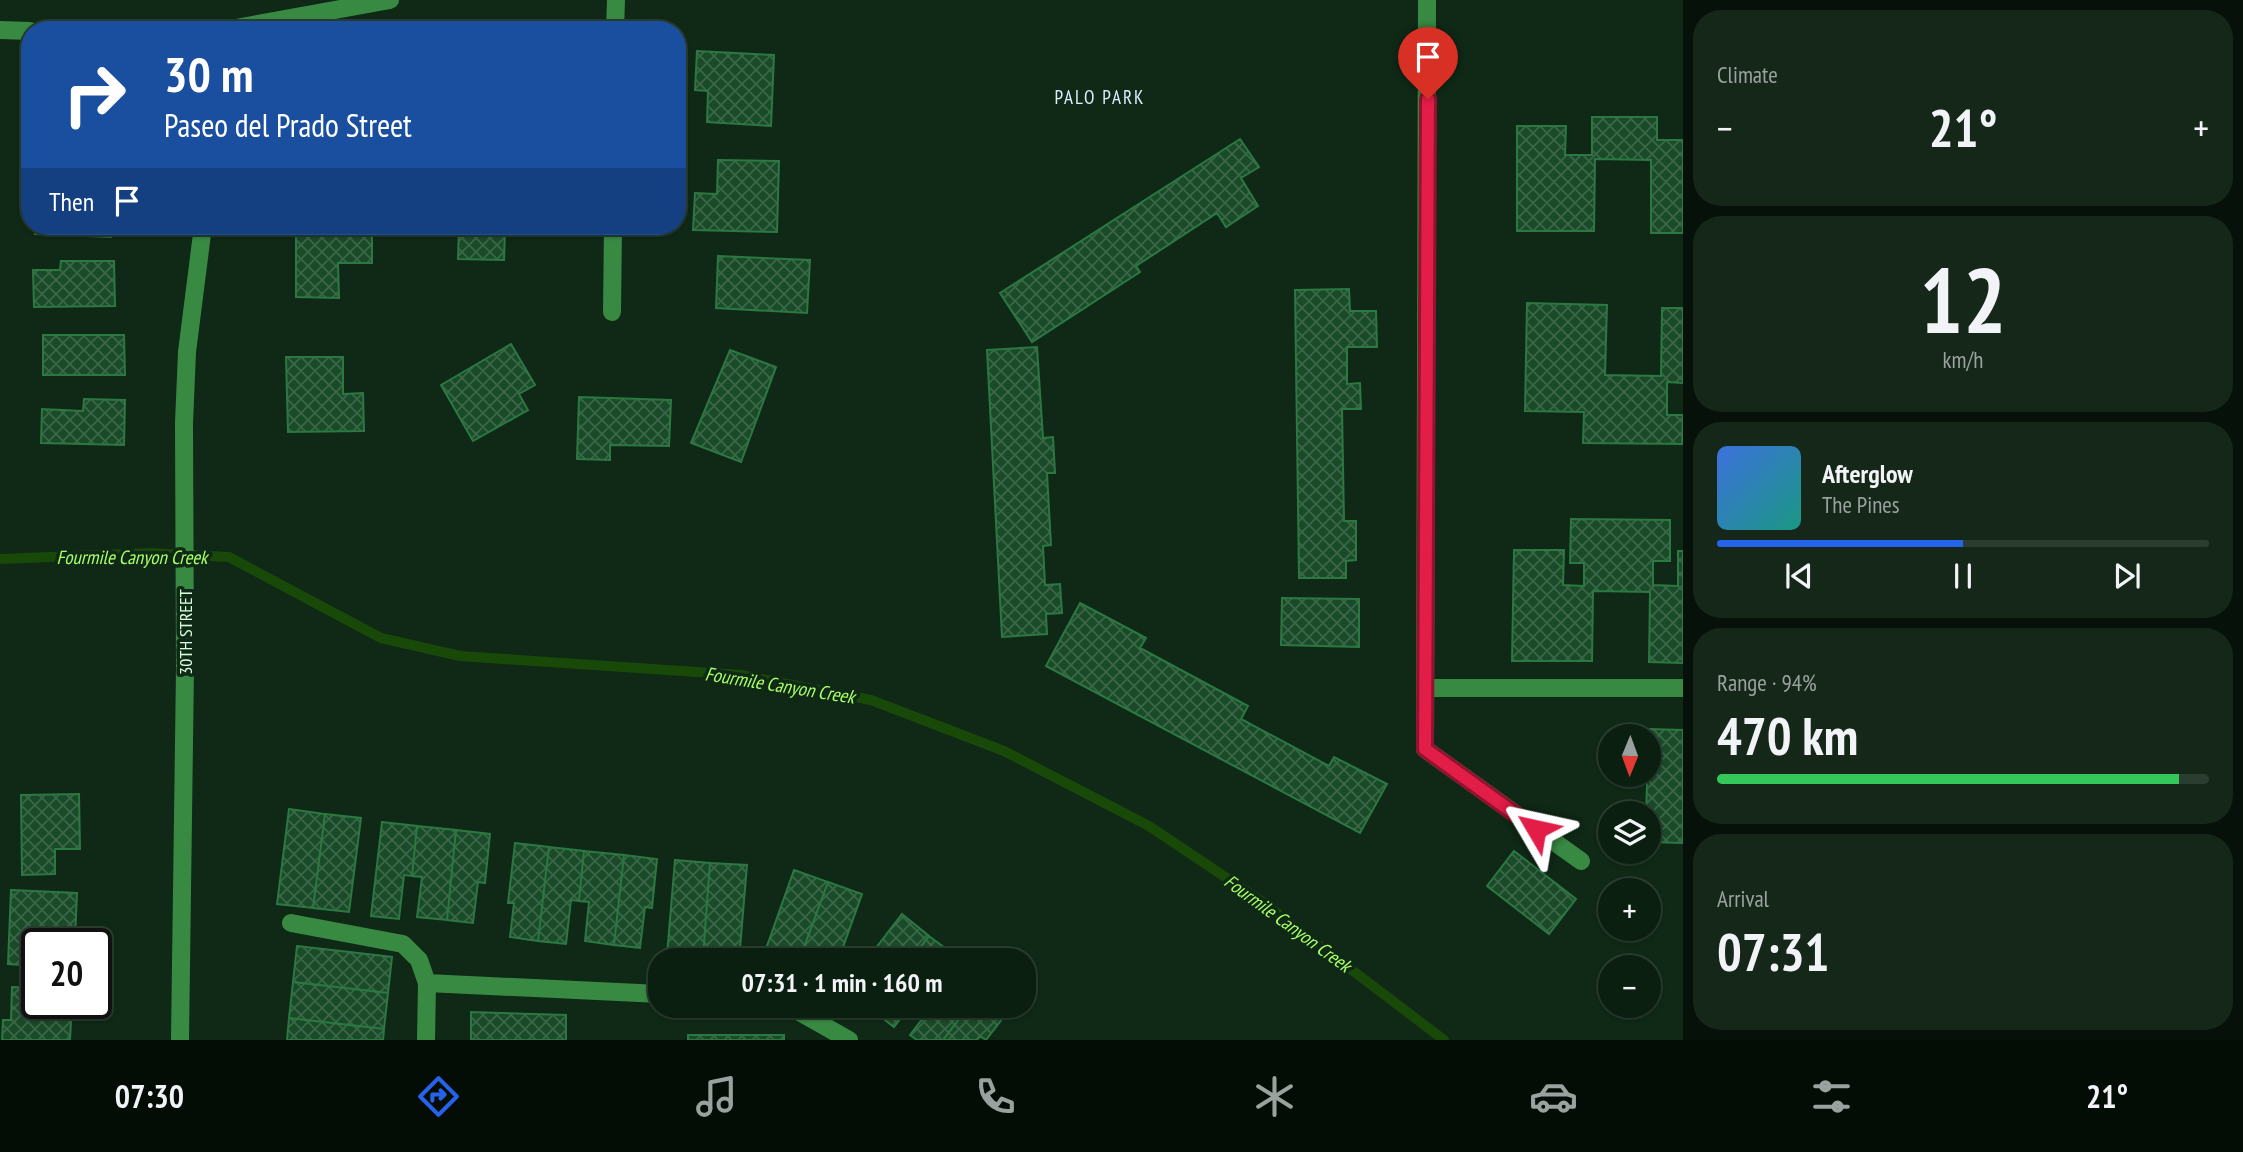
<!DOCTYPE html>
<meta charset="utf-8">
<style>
body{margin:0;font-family:"PT Sans Narrow",sans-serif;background:#142719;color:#f1f3f6;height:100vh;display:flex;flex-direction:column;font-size:26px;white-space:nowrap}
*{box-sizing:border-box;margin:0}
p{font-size:23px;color:#9aa29f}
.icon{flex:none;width:38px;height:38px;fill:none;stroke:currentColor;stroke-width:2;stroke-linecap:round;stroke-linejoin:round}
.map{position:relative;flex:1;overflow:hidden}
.panel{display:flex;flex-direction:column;gap:10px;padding:10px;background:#061109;width:560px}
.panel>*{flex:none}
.top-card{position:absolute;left:21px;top:21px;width:665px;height:214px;border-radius:28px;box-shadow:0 2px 5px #0004,0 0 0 2px #2b3d30;background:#1a4fa0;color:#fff;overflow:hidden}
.needle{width:46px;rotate:181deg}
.fabs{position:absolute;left:1598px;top:724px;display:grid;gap:14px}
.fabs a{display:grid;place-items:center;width:63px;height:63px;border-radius:50%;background:#0b1f10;box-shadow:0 2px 5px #0004,0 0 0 2px #2b3d30;font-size:35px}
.speed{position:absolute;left:21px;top:928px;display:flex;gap:14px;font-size:35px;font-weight:700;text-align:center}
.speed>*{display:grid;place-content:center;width:91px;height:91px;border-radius:50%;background:#0b1f10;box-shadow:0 2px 5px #0004,0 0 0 2px #2b3d30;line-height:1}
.speed .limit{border:4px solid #111;border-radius:10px;background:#fff;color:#111}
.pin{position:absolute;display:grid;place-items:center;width:60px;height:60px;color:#fff;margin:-72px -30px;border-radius:50% 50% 50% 0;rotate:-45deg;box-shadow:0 0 7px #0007}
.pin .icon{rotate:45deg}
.me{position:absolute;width:77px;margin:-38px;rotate:306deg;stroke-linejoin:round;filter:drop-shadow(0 0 5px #0008)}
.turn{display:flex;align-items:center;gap:24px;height:147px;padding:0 28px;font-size:32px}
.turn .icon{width:91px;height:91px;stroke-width:2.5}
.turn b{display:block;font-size:49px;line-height:60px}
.then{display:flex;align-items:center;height:66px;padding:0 28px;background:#0003;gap:14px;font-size:26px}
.big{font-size:52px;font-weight:700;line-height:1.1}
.panel .tile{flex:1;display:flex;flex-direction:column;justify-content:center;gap:10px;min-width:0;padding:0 24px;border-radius:28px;background:#142719}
.panel .dial{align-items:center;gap:0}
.dial b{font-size:91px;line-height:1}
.song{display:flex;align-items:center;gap:21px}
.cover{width:84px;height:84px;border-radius:10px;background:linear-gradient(135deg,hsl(220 70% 55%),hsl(170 70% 35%))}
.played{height:7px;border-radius:4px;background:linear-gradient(90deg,#2563eb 50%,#2b3d30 50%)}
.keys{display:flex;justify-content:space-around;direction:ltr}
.heat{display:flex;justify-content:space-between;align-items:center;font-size:38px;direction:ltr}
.charge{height:10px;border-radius:5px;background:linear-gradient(90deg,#34c759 94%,#2b3d30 0)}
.trip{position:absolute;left:648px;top:948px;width:388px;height:70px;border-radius:28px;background:#0b1f10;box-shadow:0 2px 5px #0004,0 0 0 2px #2b3d30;font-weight:700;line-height:70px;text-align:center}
.tabs{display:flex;height:112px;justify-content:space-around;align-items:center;background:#040c06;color:#9aa29f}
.tabs .icon{width:49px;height:49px}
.tabs .selected{color:#2563eb}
.tabs b{font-size:32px;color:#f1f3f6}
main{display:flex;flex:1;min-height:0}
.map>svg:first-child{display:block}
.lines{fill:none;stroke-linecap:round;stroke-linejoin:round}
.stream{stroke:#194908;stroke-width:10}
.building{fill:url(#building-cross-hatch);stroke:#2b7842;stroke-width:2}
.minor{stroke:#388a43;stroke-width:18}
.route-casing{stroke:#92132f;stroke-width:18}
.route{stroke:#e11d48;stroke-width:12}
.labels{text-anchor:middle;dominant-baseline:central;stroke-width:7;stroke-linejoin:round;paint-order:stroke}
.street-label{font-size:18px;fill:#d7ffdf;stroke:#0f2916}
.neighbourhood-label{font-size:19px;letter-spacing:2px;fill:#d9edff;stroke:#0f2916}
.water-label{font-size:19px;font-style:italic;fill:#a8ff65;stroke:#0f2916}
</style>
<main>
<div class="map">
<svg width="1683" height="1040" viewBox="0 0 1683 1040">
<defs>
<pattern id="building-cross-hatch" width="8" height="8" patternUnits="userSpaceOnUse" patternTransform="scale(1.75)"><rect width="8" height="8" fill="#1a4b29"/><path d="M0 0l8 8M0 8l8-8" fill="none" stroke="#3b6648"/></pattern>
</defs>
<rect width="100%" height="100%" fill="#0f2916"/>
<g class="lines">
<path class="stream" d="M 0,559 L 150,553 L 229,557 L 381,638 L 460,656 L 741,675 L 871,700 L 1004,751 L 1149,826 L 1261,901 L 1444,1040"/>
</g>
<path class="building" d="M 697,51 L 774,55 L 771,126 L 707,122 L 708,91 L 695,90 Z
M 1592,117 L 1657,117 L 1657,140 L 1683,140 L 1683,233 L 1651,233 L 1651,160 L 1595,159 L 1594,231 L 1517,231 L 1517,126 L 1566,126 L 1565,155 L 1592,155 Z
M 1240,139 L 1259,167 L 1241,178 L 1258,206 L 1226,227 L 1217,213 L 1136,266 L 1140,272 L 1032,342 L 1000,293 Z
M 718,160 L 779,161 L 777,232 L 693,230 L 695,193 L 717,194 Z
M 36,226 L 112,226 L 111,237 L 35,234 Z
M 296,226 L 372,226 L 372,263 L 338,263 L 339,298 L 296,297 Z
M 459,226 L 541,226 L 541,233 L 505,232 L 504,260 L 458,259 Z
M 718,256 L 810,260 L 807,313 L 716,308 Z
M 61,261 L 114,261 L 115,306 L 34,307 L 33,270 L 60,270 Z
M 1349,289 L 1350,311 L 1376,311 L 1377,347 L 1347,347 L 1347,384 L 1360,383 L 1361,409 L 1342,409 L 1344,521 L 1356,521 L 1356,560 L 1346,561 L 1346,578 L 1299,578 L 1295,290 Z
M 1527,303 L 1607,305 L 1605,375 L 1661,376 L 1662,308 L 1683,308 L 1683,383 L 1667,382 L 1667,415 L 1683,415 L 1682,444 L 1583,443 L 1584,412 L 1525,411 Z
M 43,335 L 124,335 L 125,375 L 43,375 Z
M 511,344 L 535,385 L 519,394 L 528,410 L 473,441 L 441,385 Z
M 1037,347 L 1043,438 L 1053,437 L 1055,473 L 1047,473 L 1051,545 L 1043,546 L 1045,585 L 1060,584 L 1062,613 L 1046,614 L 1047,634 L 1002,637 L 987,350 Z
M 730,350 L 776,367 L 741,462 L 691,443 Z
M 286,357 L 343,357 L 343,394 L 363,393 L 364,431 L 288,432 Z
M 579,397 L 671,400 L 669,446 L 610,445 L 610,460 L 577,459 Z
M 84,399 L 125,400 L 124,445 L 41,443 L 42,409 L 83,411 Z
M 1571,519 L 1670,520 L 1670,561 L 1653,561 L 1653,585 L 1678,586 L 1678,551 L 1683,551 L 1683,663 L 1649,662 L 1650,592 L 1593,591 L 1592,661 L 1512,661 L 1514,550 L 1564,550 L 1563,585 L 1584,586 L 1584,563 L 1570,563 Z
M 1282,598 L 1359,599 L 1359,647 L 1281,645 Z
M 1080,603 L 1146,638 L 1140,648 L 1248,706 L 1241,719 L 1329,766 L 1334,757 L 1387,784 L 1360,833 L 1046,666 Z
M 1649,729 L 1683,730 L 1683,843 L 1648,842 L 1648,814 L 1646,814 Z
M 79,794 L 80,849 L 55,849 L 55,874 L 22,875 L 21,795 Z
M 289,809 L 325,814 L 313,908 L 277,904 Z
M 325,814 L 361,818 L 349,912 L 313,908 Z
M 382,822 L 417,826 L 412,876 L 404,875 L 399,919 L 371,916 Z
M 417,826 L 456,830 L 447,920 L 417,917 L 422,877 L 412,876 Z
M 456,830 L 490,834 L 485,883 L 478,882 L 473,923 L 447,920 Z
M 515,843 L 549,847 L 538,941 L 510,937 L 514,903 L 508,903 Z
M 549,847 L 584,851 L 579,901 L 571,900 L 566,944 L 538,941 Z
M 584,851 L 624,855 L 614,945 L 585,941 L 589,902 L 579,901 Z
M 1514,851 L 1576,899 L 1549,934 L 1487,886 Z
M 624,855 L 657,859 L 652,908 L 645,907 L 640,948 L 614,945 Z
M 675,860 L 710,863 L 703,957 L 667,955 Z
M 710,863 L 747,865 L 739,960 L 703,957 Z
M 794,870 L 828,882 L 799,961 L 765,961 L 762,960 Z
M 828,882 L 862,894 L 838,961 L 799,961 Z
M 11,890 L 77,893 L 75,939 L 57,938 L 57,943 L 37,943 L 37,966 L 8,964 Z
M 902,914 L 929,936 L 910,961 L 866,961 Z
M 929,936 L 957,957 L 954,961 L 910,961 Z
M 297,946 L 392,957 L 388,993 L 293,982 Z
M 293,982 L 388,993 L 384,1029 L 289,1018 Z
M 12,987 L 37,988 L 37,1003 L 72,1003 L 70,1040 L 2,1040 L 3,1020 L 11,1020 Z
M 874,1006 L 910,1006 L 894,1027 L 872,1010 Z
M 932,1006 L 969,1006 L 943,1040 L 917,1040 L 910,1035 Z
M 969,1006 L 1012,1006 L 986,1040 L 980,1036 L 977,1040 L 943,1040 Z
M 471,1012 L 566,1015 L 566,1040 L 471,1040 Z
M 289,1018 L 384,1029 L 383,1040 L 287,1040 Z
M 688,1035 L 784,1035 L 784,1040 L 688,1040 Z"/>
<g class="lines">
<path class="minor" d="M 1427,0 L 1425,749 L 1581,861
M 0,30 L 30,31
M 225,30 L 390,0
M 615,30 L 616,0
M 612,312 L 613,226
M 1425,688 L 1683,688
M 291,923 L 403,944 L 419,960 L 427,983 L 660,994
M 789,1006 L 849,1040
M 180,1040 L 185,668 L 184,423 L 187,352 L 203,226
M 426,1040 L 427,983"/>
</g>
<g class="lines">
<defs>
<path id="route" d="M 1428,99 L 1425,749 L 1536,829"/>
</defs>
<use href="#route" class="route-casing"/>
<use href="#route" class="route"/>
</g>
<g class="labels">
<g class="street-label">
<text transform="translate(185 632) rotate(-90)">30TH STREET</text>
</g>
<g class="neighbourhood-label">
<text x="1100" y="97">PALO PARK</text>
</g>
<g class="water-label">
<text x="132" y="557">Fourmile Canyon Creek</text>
<text transform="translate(780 685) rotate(9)">Fourmile Canyon Creek</text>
<text transform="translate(1288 923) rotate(36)">Fourmile Canyon Creek</text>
</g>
</g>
</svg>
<div class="fabs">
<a><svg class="needle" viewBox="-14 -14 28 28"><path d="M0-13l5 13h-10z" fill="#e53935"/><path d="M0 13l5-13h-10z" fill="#9aa29f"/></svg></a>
<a><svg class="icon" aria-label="layers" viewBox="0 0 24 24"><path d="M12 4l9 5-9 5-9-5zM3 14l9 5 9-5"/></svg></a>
<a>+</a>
<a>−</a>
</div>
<div class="speed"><div class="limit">20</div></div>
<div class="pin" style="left:1428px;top:99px;background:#d93025"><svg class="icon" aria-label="arrive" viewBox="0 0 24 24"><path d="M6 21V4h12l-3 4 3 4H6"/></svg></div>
<svg class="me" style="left:1536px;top:829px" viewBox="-20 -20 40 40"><path d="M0-17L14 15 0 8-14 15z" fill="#e11d48" stroke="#fff" stroke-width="4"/></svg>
<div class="trip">07:31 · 1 min · 160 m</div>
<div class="top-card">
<div class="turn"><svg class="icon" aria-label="right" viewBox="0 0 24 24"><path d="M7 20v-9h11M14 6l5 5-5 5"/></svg><div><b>30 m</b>Paseo del Prado Street</div></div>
<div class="then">Then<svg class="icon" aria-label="arrive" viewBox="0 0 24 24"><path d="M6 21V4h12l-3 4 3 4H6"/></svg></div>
</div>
</div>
<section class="panel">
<div class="tile"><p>Climate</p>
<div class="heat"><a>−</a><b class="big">21°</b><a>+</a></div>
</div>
<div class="tile dial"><b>12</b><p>km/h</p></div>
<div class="tile">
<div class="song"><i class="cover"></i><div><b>Afterglow</b><p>The Pines</p></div></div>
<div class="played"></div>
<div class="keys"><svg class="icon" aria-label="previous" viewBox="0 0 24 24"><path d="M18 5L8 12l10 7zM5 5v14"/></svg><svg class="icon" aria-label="pause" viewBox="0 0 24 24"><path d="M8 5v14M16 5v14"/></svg><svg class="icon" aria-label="next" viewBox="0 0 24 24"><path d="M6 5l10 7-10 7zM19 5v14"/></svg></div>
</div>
<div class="tile"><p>Range · 94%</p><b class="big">470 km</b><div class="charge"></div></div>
<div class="tile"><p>Arrival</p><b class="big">07:31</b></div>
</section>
</main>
<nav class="tabs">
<b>07:30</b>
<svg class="icon selected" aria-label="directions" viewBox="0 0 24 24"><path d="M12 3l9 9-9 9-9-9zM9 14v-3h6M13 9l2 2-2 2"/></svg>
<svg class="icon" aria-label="music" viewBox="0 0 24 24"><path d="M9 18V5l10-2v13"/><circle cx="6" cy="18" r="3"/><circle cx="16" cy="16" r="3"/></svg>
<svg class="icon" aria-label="phone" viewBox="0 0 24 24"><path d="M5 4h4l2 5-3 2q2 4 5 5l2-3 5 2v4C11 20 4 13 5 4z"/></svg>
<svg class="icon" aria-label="climate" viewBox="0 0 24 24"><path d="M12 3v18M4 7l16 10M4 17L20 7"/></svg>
<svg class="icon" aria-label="car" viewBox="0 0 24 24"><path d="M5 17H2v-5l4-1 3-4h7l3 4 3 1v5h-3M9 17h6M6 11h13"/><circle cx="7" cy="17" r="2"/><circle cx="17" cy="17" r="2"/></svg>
<svg class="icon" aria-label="filters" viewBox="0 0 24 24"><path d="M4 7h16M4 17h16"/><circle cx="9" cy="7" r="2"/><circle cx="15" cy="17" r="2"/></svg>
<b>21°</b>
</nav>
